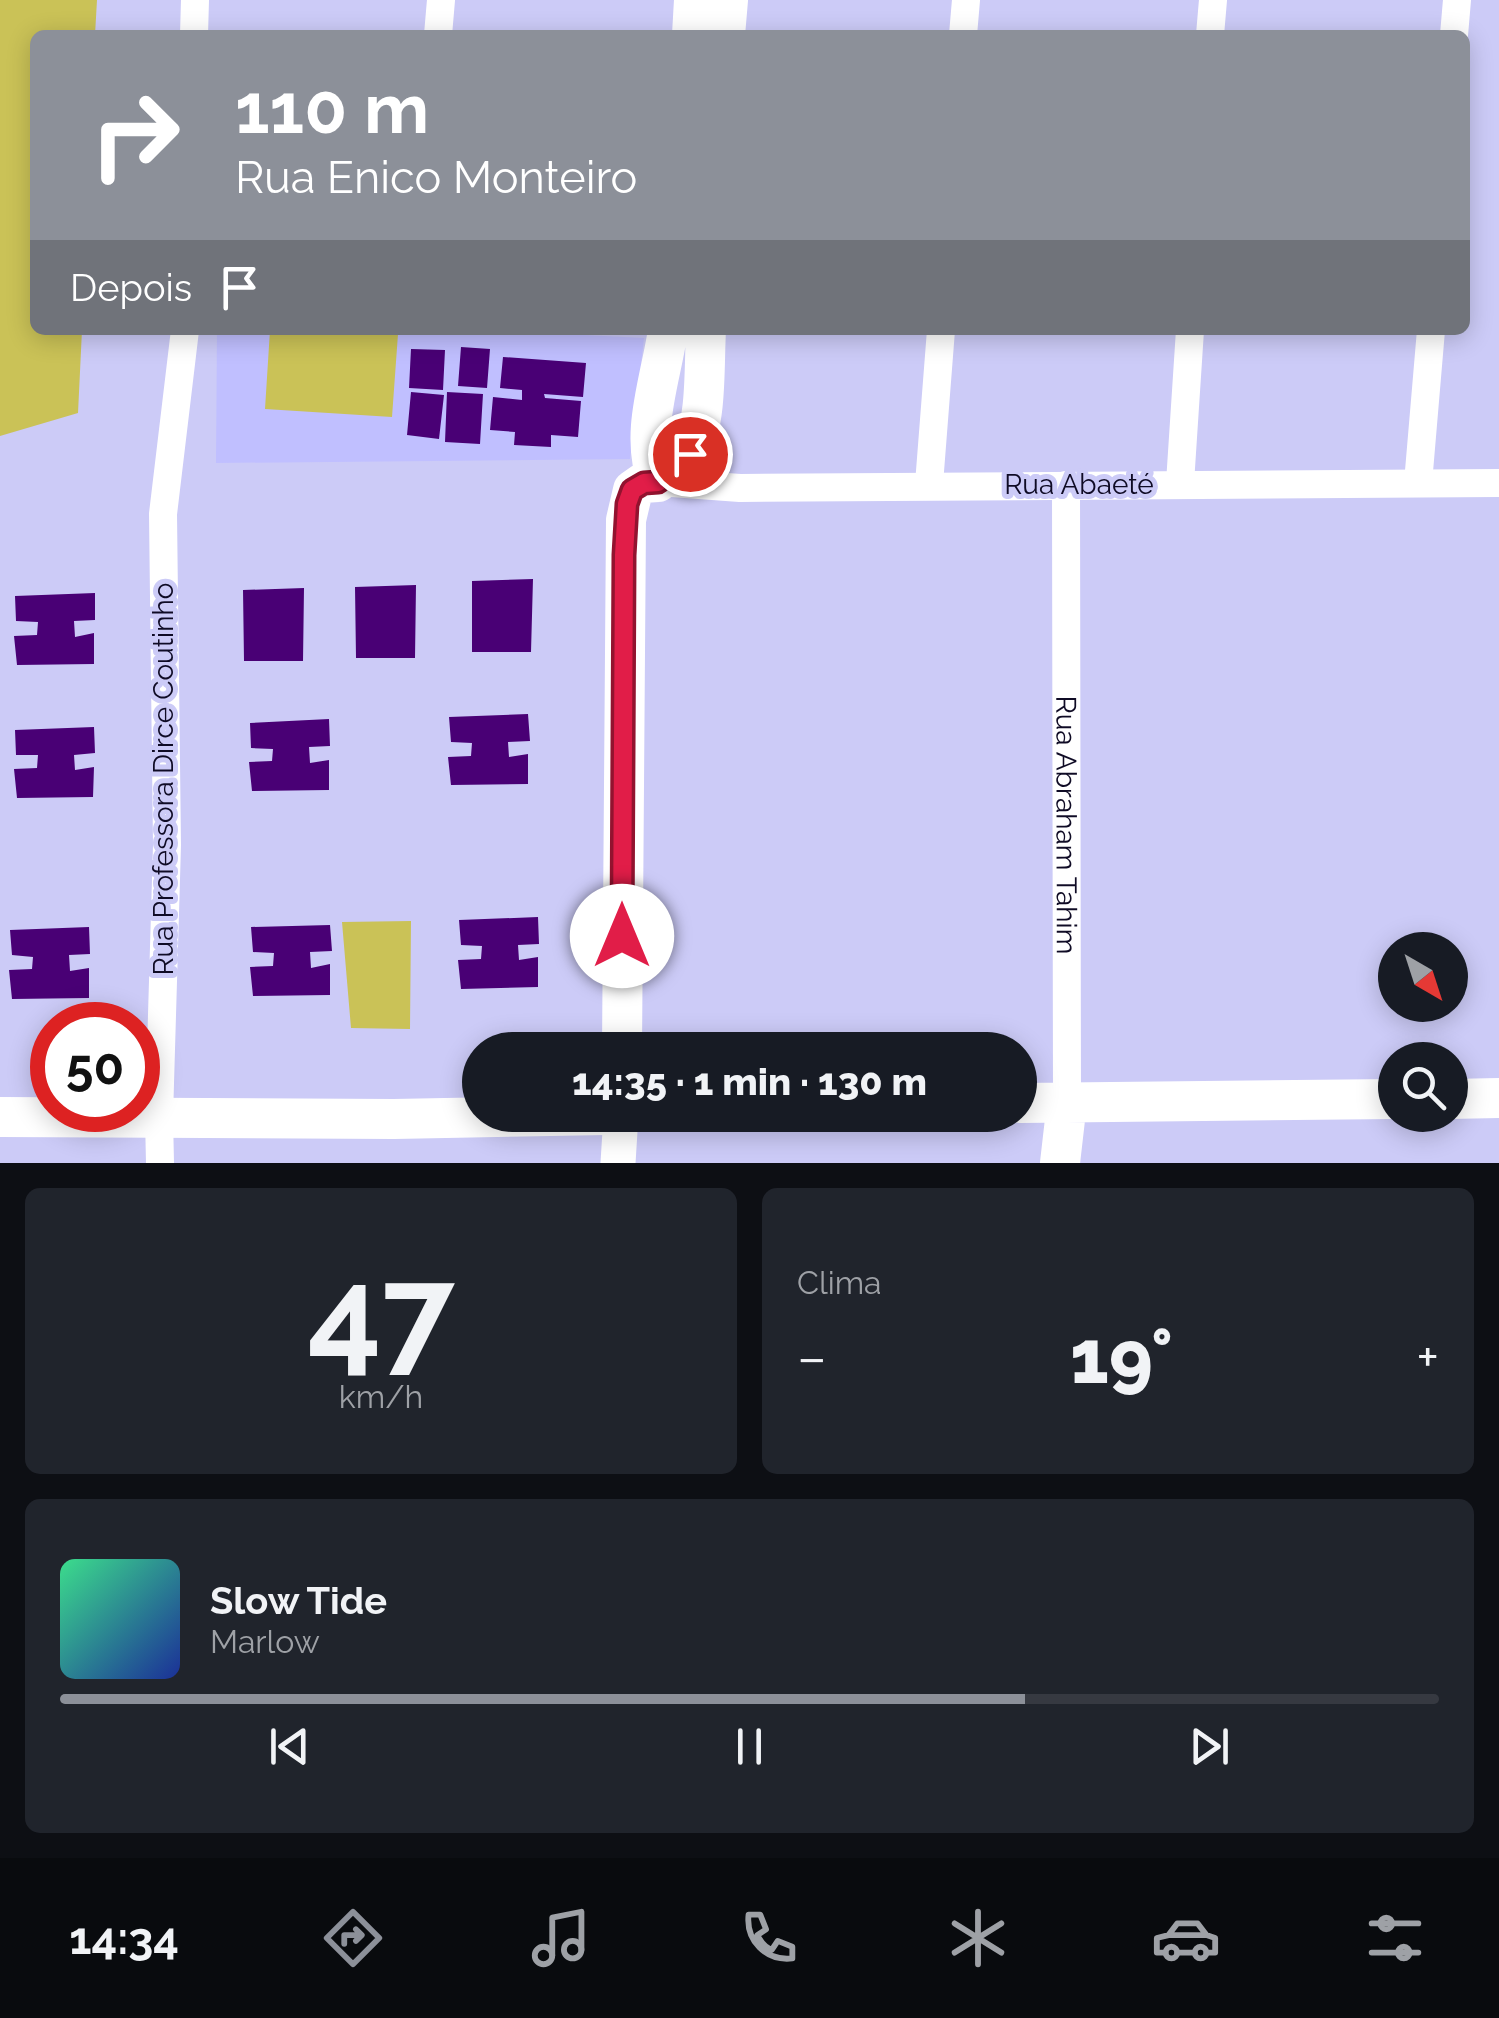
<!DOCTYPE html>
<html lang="pt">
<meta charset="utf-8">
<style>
body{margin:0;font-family:Raleway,sans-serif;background:#20242c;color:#f1f3f6;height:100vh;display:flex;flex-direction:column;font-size:38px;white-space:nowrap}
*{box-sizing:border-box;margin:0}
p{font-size:32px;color:#9ea1a6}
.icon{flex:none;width:55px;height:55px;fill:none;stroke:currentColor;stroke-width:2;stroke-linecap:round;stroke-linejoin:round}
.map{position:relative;height:1163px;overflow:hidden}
.details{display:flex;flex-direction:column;gap:25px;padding:25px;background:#0d0f14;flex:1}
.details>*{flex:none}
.banner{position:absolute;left:30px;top:30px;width:1440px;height:305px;border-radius:15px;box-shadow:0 5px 25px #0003;background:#8c9099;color:#fff;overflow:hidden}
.needle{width:65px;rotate:141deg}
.tools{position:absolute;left:1378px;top:932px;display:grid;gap:20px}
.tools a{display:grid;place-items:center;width:90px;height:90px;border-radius:50%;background:#171b24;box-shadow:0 5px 25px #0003;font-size:50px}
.speed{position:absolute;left:30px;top:1002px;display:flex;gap:20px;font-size:50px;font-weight:700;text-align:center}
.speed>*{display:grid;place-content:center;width:130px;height:130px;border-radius:50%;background:#171b24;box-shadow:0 5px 25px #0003;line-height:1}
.speed .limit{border:15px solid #d22;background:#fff;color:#111}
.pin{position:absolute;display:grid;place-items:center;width:85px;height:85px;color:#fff;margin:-42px;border:5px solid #fff;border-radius:50%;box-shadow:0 2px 10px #0007}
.me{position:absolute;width:110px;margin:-55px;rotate:0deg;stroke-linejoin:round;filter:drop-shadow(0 0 8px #0008)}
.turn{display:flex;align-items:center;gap:35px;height:210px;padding:0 40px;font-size:45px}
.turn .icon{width:130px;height:130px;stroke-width:2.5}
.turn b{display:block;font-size:70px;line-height:85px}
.then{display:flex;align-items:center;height:95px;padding:0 40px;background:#0003;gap:20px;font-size:38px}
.big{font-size:75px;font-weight:800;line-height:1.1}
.details .card{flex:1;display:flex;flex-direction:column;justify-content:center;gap:15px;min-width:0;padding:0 35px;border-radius:15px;background:#20242c}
.details .dial{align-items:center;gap:0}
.dial b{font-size:130px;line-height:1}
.song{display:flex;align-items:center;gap:30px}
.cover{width:120px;height:120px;border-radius:15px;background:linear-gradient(135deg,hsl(150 70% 55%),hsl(230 70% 35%))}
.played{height:10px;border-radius:5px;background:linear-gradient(90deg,#8c9099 70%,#363941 70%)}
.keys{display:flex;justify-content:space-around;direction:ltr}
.heat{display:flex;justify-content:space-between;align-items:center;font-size:55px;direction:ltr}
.details .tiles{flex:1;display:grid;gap:25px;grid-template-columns:1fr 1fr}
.card:last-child{grid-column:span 2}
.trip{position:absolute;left:462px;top:1032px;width:575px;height:100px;border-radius:50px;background:#171b24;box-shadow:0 5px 25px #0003;font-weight:800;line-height:100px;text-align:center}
.menu{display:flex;height:160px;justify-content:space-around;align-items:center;background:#090b0e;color:#9ea1a6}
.menu .icon{width:70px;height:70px}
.menu .selected{color:#8c9099}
.menu b{font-size:45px;color:#f1f3f6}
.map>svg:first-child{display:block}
.built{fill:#c0bfff}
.green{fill:#cac257}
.building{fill:#490075}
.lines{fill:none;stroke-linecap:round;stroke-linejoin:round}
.minor{stroke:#fff;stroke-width:28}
.tertiary{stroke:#fff;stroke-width:35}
.secondary{stroke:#fff;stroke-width:40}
.route-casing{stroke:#92132f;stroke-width:25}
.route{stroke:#e11d48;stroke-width:18}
.labels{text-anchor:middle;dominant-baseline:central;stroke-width:10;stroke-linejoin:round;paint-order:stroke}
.street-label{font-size:28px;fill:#0f0b25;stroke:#cccbf7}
</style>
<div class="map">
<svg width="1499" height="1163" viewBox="0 0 1499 1163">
<rect width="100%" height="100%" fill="#cccbf7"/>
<path class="built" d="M 217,330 L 483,330 L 644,338 L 630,459 L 216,463 Z"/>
<path class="green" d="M 0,0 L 97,0 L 95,35 L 35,35 L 35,330 L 82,330 L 78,413 L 0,436 Z
M 270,330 L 398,334 L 392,417 L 265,409 Z
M 411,921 L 410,1029 L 351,1028 L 342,922 Z"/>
<path class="building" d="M 461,347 L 490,349 L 487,388 L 458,386 Z
M 411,349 L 445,350 L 443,390 L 409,388 Z
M 503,357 L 586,363 L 583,397 L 544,394 L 545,398 L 581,401 L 578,437 L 551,435 L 551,447 L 514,445 L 515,432 L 490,430 L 493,397 L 522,400 L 522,390 L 500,388 Z
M 411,392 L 444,395 L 439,439 L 407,435 Z
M 447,392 L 483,394 L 480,444 L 445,442 Z
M 533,579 L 531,652 L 472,652 L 472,581 Z
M 416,585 L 415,658 L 356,658 L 355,587 Z
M 304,588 L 303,661 L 244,661 L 243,590 Z
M 95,593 L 95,620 L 74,621 L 75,637 L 94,633 L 94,664 L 17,665 L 14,636 L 37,635 L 38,622 L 16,621 L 15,596 Z
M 528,714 L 530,741 L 508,742 L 509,757 L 528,754 L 528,784 L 451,785 L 448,757 L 471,756 L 472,743 L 451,742 L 449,717 Z
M 329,719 L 330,746 L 309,747 L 310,763 L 329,760 L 329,790 L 252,791 L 249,762 L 272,761 L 273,749 L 251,748 L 250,723 Z
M 94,727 L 95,753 L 74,755 L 75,770 L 94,767 L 93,797 L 17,798 L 14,769 L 37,768 L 38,755 L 16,755 L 15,730 Z
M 538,917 L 539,944 L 518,945 L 519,960 L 538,957 L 538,987 L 461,989 L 458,960 L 481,959 L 482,946 L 461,945 L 459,920 Z
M 330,925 L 332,951 L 310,952 L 311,968 L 330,964 L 330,995 L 253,996 L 250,967 L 273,966 L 274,953 L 253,952 L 251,927 Z
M 89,927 L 90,954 L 69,955 L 70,971 L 89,968 L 89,998 L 12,999 L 9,970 L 32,969 L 33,957 L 12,955 L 10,930 Z"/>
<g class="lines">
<g class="minor">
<path d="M 194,35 L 195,0"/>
<path d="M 438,35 L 441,0"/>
<path d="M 963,35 L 966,0"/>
<path d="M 1210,35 L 1213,0"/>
<path d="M 1454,35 L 1457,0"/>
<path d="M 658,482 L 740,488 L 1499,483"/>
<path d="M 1180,483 L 1190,330"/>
<path d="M 1418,483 L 1431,330"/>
<path d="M 929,484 L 941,330"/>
<path id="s1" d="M 1066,485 L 1067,1102"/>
<path d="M 160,1163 L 159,1117 L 167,845 L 163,514 L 185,330"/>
</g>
<path class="tertiary" d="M 618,1163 L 621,1115"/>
<path class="secondary" d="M 692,35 L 694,0
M 725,35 L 728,0
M 658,482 C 669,472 685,462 692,448 C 707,419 704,363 706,330
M 658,482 C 639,434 661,379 668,330
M 622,1050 L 626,520 L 633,490 L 643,483 L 658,482
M 1450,1099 L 1499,1098
M 1020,1103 L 1395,1099
M 0,1117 L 394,1119 L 608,1115
M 1060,1163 L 1067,1102"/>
</g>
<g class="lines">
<defs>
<path id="route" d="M 622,936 L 624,555 L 627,504 L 632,490 L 644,483 L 658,482 L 690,454"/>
</defs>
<use href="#route" class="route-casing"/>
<use href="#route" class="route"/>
</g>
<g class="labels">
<g class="street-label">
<text x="1079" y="484">Rua Abaeté</text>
<text transform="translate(163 779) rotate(-90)">Rua Professora Dirce Coutinho</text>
<text stroke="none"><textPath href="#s1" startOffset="340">Rua Abraham Tahim</textPath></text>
</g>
</g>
</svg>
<div class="tools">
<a><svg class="needle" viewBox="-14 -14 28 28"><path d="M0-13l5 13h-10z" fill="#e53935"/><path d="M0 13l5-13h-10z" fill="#9ea1a6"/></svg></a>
<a><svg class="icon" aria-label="search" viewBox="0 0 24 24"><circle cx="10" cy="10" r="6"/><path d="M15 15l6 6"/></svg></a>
</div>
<div class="speed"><div class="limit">50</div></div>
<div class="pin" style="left:690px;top:454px;background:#d93025"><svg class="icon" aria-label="arrive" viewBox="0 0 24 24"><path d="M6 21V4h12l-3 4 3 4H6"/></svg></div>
<svg class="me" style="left:622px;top:936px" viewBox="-20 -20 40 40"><circle r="19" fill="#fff"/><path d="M0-13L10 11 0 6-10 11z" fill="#e11d48"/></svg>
<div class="trip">14:35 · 1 min · 130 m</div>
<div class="banner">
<div class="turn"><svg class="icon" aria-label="right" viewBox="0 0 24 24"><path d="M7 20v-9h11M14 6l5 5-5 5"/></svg><div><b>110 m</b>Rua Enico Monteiro</div></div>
<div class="then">Depois<svg class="icon" aria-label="arrive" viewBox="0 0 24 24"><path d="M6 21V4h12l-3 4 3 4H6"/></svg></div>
</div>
</div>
<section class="details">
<div class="tiles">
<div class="card dial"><b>47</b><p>km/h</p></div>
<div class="card"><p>Clima</p>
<div class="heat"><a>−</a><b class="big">19°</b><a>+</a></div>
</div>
<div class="card">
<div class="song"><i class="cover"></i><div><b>Slow Tide</b><p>Marlow</p></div></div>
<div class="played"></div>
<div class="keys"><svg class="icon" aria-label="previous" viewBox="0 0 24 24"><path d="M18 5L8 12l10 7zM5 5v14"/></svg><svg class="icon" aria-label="pause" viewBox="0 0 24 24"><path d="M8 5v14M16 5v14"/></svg><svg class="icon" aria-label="next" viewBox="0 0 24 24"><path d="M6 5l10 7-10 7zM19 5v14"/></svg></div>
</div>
</div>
</section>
<nav class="menu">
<b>14:34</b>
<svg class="icon selected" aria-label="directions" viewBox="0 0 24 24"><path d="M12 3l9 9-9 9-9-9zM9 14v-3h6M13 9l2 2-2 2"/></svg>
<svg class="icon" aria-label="music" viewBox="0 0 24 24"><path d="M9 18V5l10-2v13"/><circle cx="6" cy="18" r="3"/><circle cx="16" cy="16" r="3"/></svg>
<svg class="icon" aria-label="phone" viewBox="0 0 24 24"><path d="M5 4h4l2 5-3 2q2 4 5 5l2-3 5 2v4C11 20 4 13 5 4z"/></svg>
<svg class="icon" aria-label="climate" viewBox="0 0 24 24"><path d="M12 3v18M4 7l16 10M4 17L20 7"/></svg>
<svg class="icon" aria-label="car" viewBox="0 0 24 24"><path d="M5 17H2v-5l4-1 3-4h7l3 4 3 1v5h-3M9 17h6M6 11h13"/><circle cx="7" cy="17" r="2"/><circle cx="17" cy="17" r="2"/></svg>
<svg class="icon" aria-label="filters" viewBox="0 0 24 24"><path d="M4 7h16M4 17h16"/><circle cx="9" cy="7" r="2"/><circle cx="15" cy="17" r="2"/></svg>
</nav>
